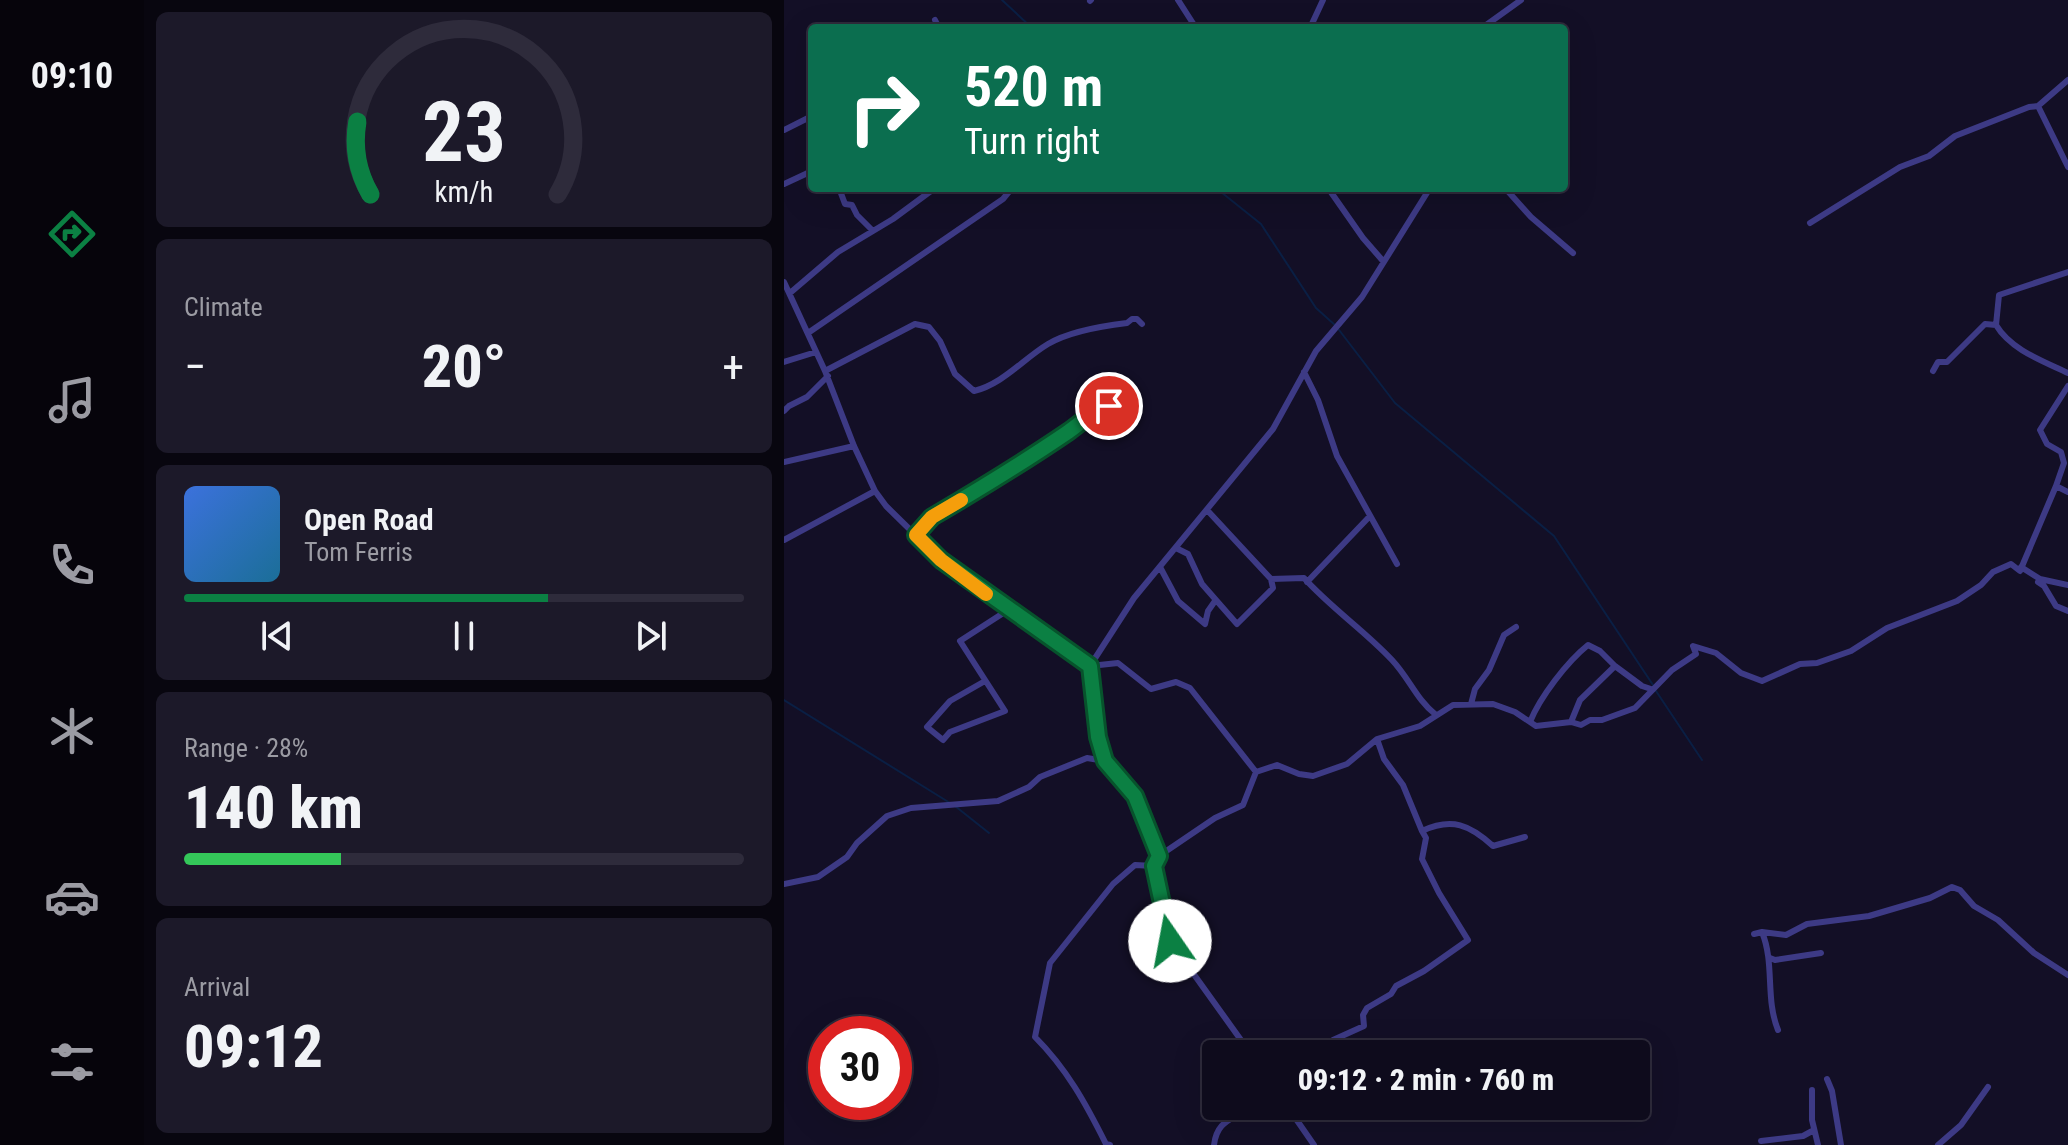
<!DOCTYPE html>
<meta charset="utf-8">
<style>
body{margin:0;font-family:"Roboto Condensed",sans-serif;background:#1c1929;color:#f1f3f6;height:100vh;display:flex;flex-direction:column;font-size:30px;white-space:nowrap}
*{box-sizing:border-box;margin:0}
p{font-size:26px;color:#9b9ba3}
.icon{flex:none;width:44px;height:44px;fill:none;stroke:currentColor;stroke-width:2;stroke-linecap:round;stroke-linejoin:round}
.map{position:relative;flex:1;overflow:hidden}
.drawer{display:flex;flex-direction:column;gap:12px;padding:12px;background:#08060f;width:640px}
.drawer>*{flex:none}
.banner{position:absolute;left:24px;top:24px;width:760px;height:168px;border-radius:8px;box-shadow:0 8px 32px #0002,0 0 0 2px #2e2b3b;background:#0b6e4f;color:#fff;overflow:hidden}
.speed{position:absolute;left:24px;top:1016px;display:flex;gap:16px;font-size:40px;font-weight:700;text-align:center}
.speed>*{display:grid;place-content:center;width:104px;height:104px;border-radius:50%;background:#0e0b1c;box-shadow:0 8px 32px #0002,0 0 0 2px #2e2b3b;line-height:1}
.speed .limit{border:12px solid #d22;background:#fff;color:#111}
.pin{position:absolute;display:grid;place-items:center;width:68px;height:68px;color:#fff;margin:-34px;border:4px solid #fff;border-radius:50%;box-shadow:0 2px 8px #0007}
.me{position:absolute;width:88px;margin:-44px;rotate:348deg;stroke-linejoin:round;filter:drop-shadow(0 0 6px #0008)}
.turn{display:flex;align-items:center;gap:28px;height:168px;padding:0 24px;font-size:36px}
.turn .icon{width:104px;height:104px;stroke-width:2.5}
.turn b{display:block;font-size:56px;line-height:68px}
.big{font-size:60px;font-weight:800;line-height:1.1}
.drawer .card{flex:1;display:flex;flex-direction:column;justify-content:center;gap:12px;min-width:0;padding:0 28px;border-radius:12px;background:#1c1929}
.drawer .dial{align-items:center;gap:0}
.dial svg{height:208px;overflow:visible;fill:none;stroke:#2e2b3b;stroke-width:7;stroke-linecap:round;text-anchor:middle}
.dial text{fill:#f1f3f6;stroke:none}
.song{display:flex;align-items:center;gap:24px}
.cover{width:96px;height:96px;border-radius:12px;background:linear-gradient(135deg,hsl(220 70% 55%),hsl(200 70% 35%))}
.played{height:8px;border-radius:4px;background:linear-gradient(90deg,#0b8043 65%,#2e2b3b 65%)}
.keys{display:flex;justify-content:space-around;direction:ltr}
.heat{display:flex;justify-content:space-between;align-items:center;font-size:44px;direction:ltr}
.charge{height:12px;border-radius:6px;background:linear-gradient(90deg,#34c759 28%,#2e2b3b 0)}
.trip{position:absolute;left:418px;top:1040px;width:448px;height:80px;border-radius:8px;background:#0e0b1c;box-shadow:0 8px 32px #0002,0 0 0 2px #2e2b3b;font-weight:800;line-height:80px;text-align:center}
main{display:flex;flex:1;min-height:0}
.dock{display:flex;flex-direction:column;width:144px;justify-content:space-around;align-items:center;background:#06040b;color:#9b9ba3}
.dock .icon{width:56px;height:56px}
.dock .current{color:#0b8043}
.dock b{font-size:36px;color:#f1f3f6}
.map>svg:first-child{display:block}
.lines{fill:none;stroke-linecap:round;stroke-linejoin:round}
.stream{stroke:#0a1f44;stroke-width:2}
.minor{stroke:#3d3a85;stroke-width:6}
.route-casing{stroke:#07532c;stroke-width:20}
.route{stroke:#0b8043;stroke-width:14}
.slow{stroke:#f59e0b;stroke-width:14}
</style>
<main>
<nav class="dock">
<b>09:10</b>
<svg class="icon current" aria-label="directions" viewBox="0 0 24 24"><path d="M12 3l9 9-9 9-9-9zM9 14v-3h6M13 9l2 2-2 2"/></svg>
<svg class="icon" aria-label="music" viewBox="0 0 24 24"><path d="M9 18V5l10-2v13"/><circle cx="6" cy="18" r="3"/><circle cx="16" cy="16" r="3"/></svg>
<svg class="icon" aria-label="phone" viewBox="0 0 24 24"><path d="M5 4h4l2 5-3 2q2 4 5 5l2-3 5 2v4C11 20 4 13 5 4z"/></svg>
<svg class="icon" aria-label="climate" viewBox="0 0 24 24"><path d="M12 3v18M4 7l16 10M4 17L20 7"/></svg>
<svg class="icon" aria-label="car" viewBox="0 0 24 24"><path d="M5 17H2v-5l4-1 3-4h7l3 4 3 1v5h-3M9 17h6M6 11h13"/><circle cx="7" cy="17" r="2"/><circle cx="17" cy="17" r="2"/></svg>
<svg class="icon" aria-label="filters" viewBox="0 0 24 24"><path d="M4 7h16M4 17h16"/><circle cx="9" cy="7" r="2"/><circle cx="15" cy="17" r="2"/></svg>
</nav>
<section class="drawer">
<div class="card dial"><svg viewBox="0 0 100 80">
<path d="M14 69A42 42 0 1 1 86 69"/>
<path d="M14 69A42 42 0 0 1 9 41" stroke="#0b8043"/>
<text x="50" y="56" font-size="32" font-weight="700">23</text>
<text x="50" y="72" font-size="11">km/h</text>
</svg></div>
<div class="card"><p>Climate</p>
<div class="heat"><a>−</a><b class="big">20°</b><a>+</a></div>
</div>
<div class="card">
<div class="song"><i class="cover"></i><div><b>Open Road</b><p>Tom Ferris</p></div></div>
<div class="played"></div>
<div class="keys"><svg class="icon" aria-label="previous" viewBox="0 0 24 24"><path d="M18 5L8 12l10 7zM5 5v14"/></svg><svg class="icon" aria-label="pause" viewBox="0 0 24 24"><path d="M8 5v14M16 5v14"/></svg><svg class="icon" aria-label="next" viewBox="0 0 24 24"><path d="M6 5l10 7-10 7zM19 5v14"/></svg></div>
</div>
<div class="card"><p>Range · 28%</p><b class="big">140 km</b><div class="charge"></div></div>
<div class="card"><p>Arrival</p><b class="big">09:12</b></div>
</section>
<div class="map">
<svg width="1284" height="1145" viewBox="0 0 1284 1145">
<rect width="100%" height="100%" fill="#130f26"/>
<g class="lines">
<path class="stream" d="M 218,0 L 248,28
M 432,188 L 477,224 L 532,308 L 552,326 L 611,403 L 770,536 L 869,685
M 872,691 L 918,760
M 0,700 L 166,803
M 171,806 L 205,833"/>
<path class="minor" d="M 394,0 L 412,28
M 306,1 L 307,0
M 151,20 L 155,28
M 526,28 L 539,0
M 698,28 L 737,0
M 1284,80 L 1254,106 L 1284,167
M 0,130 L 28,116
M 0,184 L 28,171
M 55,188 L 61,204 L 68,205 L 73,215 L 89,231
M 544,188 L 579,238 L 599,261
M 721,188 L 747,217 L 789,253
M 1026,223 L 1116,167 L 1145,156 L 1171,136 L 1245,107 L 1254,106
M 1284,272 L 1215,295 L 1212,325 C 1227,350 1259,361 1284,373
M 0,282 L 41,371 L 70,446 L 91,491 L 102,506 L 157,560 L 306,666 L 312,698 L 314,737 L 321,761 L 351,796 L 375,856 L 370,866 L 386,941 L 467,1054
M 6,293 L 54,252 L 109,219 L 151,188
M 24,333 L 219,199 L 228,188
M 0,362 L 32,352
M 41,371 L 131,324 L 145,327 L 156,341 L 171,374 L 190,391 C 219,384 239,359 264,344 C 286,331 318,326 343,323 L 348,319 L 353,319 L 358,324
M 1149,371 L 1154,362 L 1163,362 L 1201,324 L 1212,325
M 520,372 L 534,400 L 553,456 L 613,564
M 1284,386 L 1256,430 L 1263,444 L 1277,452 L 1280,463 L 1272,486 L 1284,492
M 0,411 L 5,406 L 23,397 L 44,376
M 0,462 L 70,446
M 423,510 L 487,579 L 520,578 C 547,608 581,631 608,660 C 625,678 633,700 651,714
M 132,535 L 148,517 C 194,490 240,462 284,432 C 298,422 309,411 325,406
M 0,540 L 91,491
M 392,548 L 404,554 L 418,584 L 453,624 L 489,588 L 487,579
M 376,567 L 394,601 L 421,624 L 424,611 L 431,601
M 1237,567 L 1256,579 L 1284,585
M 1256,579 L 1254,582 L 1260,586 L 1272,606 L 1284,611
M 523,582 L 586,516
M 201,681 L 166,701 L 143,727 L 159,740 L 166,732 L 221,711 L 176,641 L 224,610
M 687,704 L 691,689 L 705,670 L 720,635 L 732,627
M 746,722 C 756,697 783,662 804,645 L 816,651 L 831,666
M 787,722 L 796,700 L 831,666 L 858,686 L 867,689
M 593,739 L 600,759 L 619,785 L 638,831 C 668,817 686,825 709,846 L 741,837
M 472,772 L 406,688 L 392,682 L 367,689 L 334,663 L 306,666 L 350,598 L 489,429 L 532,351 L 578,297 L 646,188
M 375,856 L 431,818 L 459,805 L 472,772 L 493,765 L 515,774 L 529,776 L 563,764 L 593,739 L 636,726 L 669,705 L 709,704 L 731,712 L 752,726 L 787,722 L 797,725 L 806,720 L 818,720 L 851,708 L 888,670 L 912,654 L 909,646 L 932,653 L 957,673 L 978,681 L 1016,664 L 1033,663 L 1067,651 L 1103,628 L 1173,601 L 1197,585 L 1209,572 L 1227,564 L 1236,571 L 1272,486
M 0,884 L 34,877 L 63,857 L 73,843 L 103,816 L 127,808 L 214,801 L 245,787 L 256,777 L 303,758 L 321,761
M 978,932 C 991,964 981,998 994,1030
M 970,934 L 978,932 L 1002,935 L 1023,924 L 1085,916 L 1146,898 L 1168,887 L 1176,890 L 1190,906 L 1214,920 L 1250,953 L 1284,975
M 986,958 L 991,960 L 1037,953
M 525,1054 L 549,1040 L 580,1026 L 579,1015 L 583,1008 L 607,994 L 612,986 L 640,971 L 684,940 L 655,893 L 638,859 L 642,838 L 638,831
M 1043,1079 L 1048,1091 L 1057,1145
M 1028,1090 L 1028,1120 L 1034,1145
M 503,1106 L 530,1145
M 977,1141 L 1019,1136 L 1030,1130
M 326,1145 L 322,1144 C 302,1104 283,1069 251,1037 L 266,963 L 329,884 L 351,865 L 370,866
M 430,1145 C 433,1120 449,1120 466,1106
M 1154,1145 L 1177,1125 L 1204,1087"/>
</g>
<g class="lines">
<defs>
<path id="route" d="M 325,406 C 309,411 298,422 284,432 C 240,462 194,490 148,517 L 132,535 L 157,560 L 306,666 L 314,737 L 321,761 L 351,796 L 375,856 L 370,866 L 386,941"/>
</defs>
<use href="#route" class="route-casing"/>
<use href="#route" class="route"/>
<path class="slow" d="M 177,500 L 148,517 L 132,535 L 157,560 L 202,594"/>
</g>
</svg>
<div class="speed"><div class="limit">30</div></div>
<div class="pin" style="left:325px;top:406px;background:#d93025"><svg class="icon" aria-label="arrive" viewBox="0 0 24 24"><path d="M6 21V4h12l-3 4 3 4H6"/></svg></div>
<svg class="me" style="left:386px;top:941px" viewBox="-20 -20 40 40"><circle r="19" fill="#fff"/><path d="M0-13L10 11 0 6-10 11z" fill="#0b8043"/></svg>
<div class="trip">09:12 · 2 min · 760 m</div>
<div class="banner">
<div class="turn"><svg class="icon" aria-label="right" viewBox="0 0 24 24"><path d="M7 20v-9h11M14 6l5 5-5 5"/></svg><div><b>520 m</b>Turn right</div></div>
</div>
</div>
</main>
